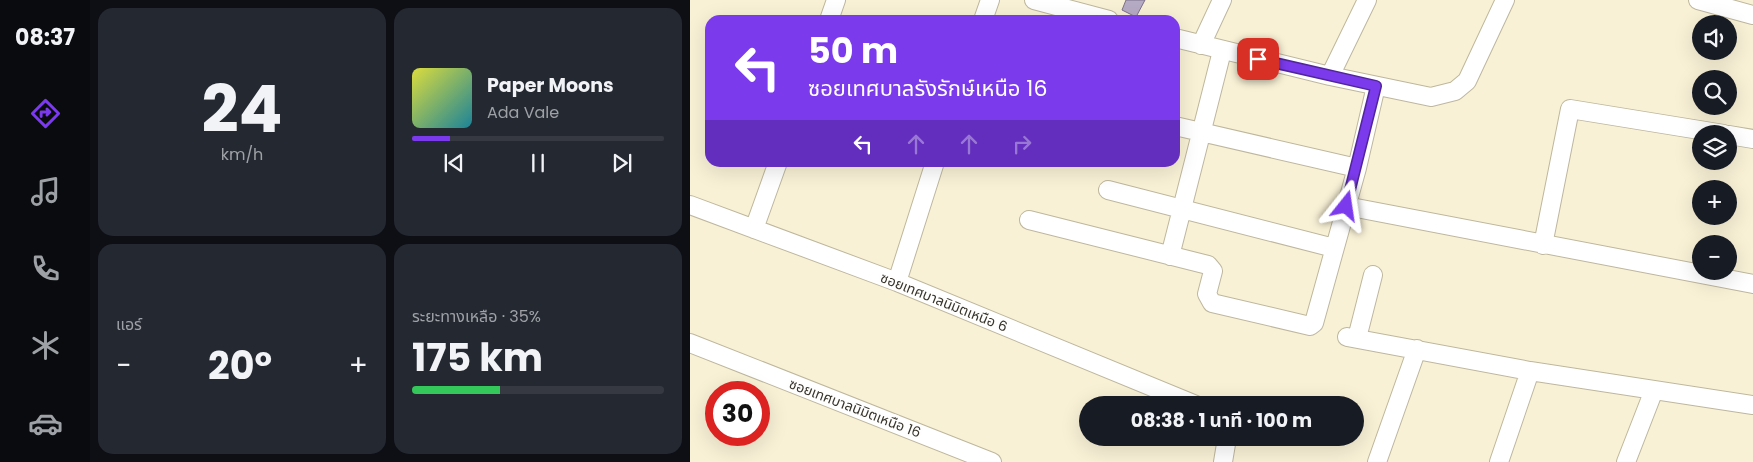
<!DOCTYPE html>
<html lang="th">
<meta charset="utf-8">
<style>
body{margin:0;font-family:Poppins,"Noto Sans Thai",sans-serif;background:#242831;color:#f1f3f6;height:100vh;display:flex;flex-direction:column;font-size:19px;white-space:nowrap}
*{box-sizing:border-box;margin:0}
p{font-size:16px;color:#9ea1a6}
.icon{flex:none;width:28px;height:28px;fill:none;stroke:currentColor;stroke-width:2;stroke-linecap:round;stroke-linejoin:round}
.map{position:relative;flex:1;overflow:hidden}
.drawer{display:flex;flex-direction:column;gap:8px;padding:8px;background:#0d0f14;width:600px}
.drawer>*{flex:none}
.hud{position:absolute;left:15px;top:15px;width:475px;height:152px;border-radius:15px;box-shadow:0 5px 20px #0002;background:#7c3aed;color:#fff;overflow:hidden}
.controls{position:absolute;left:1002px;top:15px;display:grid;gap:10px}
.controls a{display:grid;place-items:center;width:45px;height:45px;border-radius:50%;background:#171b24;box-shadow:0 5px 20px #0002;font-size:25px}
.speed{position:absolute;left:15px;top:381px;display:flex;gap:10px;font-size:25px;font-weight:700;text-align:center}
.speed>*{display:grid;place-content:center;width:65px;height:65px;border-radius:50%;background:#171b24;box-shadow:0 5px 20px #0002;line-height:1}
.speed .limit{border:8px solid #d22;background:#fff;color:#111}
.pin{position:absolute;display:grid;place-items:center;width:42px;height:42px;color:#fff;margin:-21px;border-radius:10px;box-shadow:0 2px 8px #0006}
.me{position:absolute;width:55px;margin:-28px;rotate:15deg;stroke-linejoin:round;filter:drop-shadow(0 0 4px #0008)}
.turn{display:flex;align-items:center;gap:18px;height:105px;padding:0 20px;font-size:22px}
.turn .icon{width:65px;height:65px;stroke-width:2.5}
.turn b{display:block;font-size:35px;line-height:42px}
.lanes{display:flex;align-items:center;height:48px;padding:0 20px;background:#0003;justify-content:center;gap:25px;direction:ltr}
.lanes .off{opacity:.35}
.big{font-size:38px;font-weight:700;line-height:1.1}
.drawer .widget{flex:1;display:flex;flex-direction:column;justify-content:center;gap:8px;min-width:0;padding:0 18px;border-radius:15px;background:#242831}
.drawer .dial{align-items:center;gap:0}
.dial b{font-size:65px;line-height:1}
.song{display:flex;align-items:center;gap:15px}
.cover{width:60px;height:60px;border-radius:8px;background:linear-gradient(135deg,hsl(60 70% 55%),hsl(190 70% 35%))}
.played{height:5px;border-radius:2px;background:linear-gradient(90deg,#7c3aed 15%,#363941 15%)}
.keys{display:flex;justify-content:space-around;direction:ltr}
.heat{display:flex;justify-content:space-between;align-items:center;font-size:28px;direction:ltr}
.charge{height:8px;border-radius:4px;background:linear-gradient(90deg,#34c759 35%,#363941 0)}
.drawer .tiles{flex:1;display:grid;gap:8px;grid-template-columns:repeat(2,1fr)}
.trip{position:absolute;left:389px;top:396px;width:285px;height:50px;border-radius:25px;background:#171b24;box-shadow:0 5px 20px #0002;font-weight:700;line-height:50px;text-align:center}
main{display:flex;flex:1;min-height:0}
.menu{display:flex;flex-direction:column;width:90px;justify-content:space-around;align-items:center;background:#090b0e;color:#9ea1a6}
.menu .icon{width:35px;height:35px}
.menu .selected{color:#7c3aed}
.menu b{font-size:22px;color:#f1f3f6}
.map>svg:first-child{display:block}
.building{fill:#b6abc4;stroke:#7b7188}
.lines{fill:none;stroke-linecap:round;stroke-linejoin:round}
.minor-casing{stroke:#beb79d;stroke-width:20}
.minor{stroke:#fff;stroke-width:18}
.route-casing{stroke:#51269a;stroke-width:12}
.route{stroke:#7c3aed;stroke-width:9}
.labels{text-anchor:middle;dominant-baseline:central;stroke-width:5;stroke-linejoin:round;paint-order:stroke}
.street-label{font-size:14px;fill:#38352b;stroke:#fefefe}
</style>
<main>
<nav class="menu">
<b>08:37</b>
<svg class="icon selected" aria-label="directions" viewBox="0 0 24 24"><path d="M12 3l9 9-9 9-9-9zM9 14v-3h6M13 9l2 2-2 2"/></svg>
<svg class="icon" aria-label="music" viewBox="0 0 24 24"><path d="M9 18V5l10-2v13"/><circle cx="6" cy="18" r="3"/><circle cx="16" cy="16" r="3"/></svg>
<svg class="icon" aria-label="phone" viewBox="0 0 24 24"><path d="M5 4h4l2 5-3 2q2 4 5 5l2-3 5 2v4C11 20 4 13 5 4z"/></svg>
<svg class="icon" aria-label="climate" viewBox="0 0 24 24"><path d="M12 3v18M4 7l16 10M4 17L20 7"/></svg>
<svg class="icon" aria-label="car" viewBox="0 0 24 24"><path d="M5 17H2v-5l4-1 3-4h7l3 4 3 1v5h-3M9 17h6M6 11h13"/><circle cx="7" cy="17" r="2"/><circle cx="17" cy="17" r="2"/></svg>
</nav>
<section class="drawer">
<div class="tiles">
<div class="widget dial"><b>24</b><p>km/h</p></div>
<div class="widget">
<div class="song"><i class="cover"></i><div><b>Paper Moons</b><p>Ada Vale</p></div></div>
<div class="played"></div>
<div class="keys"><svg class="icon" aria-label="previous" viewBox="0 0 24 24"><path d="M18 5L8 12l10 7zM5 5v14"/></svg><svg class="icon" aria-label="pause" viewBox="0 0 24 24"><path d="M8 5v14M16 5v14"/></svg><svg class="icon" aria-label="next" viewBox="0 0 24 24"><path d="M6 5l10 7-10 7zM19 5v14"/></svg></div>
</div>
<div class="widget"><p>แอร์</p>
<div class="heat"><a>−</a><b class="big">20°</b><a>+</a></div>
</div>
<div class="widget"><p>ระยะทางเหลือ · 35%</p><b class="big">175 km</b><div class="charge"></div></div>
</div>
</section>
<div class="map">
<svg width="1063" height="462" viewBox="0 0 1063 462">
<rect width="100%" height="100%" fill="#f9f1d6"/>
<path class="building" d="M 436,0 L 455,0 L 446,17 L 432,10 Z"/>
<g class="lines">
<defs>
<path id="minor" d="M 344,0 L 419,20
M 1008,0 L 1063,15
M 139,20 L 146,0
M 293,20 L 300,0
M 485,38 L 640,76 L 741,97 L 765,91 L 777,81 L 815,0
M 511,45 L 532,0
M 640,76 L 677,0
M 485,126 L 667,168
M 1039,135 L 1063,139
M 418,190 L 644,248
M 0,205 L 207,282 L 506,405
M 656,206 L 1063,284
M 339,220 L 518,265 L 523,271 L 517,294 L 522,303 L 620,326 L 624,323 L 667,168 L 686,86
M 64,229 L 88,162
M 853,245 L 880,109 L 1034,134
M 480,256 L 532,51
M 207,282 L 245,162
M 657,337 L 840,371 L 1063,405
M 667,338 L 683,275
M 0,343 L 302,462
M 533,462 L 537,438
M 687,462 L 727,349
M 809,462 L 840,371
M 936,462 L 964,390"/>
</defs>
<use href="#minor" class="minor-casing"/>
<use href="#minor" class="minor"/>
</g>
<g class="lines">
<defs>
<path id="route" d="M 568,59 L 686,86 L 656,206"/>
</defs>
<use href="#route" class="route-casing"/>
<use href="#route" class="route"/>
</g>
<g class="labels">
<g class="street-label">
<text transform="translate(254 302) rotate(22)">ซอยเทศบาลนิมิตเหนือ 6</text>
<text transform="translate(165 408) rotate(21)">ซอยเทศบาลนิมิตเหนือ 16</text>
</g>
</g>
</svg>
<div class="controls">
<a><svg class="icon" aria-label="sound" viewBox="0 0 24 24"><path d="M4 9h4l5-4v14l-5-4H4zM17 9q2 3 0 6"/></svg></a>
<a><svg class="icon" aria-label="search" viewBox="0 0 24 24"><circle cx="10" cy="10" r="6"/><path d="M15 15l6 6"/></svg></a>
<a><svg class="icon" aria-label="layers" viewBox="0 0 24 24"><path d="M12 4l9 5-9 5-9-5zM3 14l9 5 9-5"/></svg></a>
<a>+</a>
<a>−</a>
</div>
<div class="speed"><div class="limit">30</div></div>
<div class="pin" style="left:568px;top:59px;background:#d93025"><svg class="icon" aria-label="arrive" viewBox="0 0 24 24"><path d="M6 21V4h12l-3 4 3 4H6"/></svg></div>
<svg class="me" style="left:656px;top:206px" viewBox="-20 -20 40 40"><path d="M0-17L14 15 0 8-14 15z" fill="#7c3aed" stroke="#fff" stroke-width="4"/></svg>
<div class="trip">08:38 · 1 นาที · 100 m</div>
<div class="hud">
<div class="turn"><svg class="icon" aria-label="left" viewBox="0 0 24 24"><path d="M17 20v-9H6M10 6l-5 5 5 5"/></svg><div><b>50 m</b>ซอยเทศบาลรังรักษ์เหนือ 16</div></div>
<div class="lanes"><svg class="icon" aria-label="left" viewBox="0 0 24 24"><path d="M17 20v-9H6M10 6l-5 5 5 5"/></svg><svg class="icon off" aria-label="ahead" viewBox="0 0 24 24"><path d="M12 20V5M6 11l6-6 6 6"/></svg><svg class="icon off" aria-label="ahead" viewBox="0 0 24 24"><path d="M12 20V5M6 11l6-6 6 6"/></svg><svg class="icon off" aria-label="right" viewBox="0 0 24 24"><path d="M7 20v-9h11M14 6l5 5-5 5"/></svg></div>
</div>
</div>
</main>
